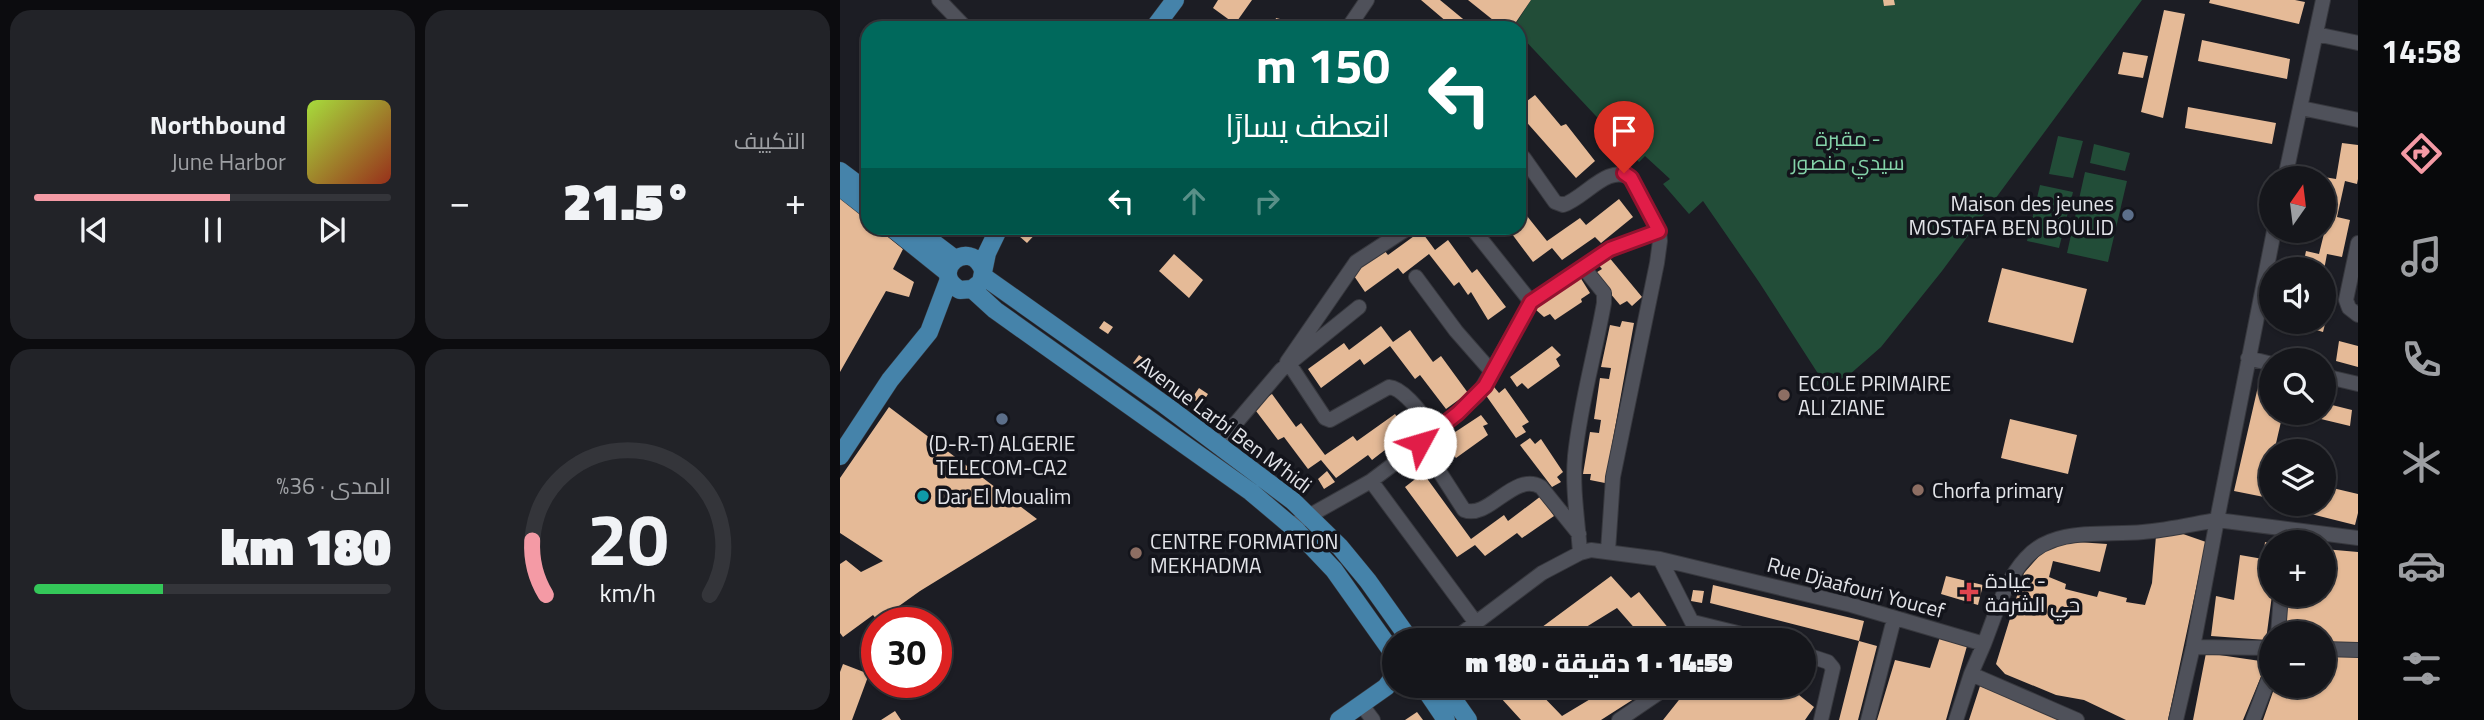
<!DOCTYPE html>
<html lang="ar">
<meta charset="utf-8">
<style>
body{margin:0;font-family:"Titillium Web",Cairo,sans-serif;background:#222328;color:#f1f3f6;direction:rtl;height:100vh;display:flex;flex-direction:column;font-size:26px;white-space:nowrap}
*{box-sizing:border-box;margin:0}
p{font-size:23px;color:#9d9fa3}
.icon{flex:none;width:38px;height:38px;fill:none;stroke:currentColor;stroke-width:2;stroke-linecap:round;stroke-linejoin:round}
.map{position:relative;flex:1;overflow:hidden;direction:ltr}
.sheet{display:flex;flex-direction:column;gap:10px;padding:10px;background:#0c0c0f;width:840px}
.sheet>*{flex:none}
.hud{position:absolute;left:21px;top:21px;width:665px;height:214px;border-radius:21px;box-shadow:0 2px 5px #0004,0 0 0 2px #34353a;direction:rtl;background:#00695c;color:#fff;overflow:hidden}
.needle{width:46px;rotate:14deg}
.controls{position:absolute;left:1419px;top:166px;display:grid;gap:14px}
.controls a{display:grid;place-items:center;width:77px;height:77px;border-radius:50%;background:#15161b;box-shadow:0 2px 5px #0004,0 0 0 2px #34353a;font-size:35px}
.speed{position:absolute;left:21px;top:607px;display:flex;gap:14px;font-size:35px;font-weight:700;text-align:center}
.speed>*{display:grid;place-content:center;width:91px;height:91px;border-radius:50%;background:#15161b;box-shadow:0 2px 5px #0004,0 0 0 2px #34353a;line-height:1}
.speed .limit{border:10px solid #d22;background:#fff;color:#111}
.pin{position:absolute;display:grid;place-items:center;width:60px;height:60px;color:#fff;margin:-72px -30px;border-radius:50% 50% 50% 0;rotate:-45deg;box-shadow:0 0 7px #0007}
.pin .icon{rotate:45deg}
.me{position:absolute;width:77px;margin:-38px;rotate:51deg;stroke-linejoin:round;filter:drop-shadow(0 0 5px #0008)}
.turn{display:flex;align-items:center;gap:24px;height:147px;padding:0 21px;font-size:32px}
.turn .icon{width:91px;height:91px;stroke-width:2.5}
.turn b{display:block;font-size:49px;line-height:60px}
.lanes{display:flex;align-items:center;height:66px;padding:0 21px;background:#0003;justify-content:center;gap:35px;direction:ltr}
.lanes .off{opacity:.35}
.big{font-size:52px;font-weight:800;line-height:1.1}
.sheet .card{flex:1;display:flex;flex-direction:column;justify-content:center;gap:10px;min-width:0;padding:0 24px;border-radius:21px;background:#222328}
.sheet .dial{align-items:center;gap:0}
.dial svg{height:182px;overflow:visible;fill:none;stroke:#34353a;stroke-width:7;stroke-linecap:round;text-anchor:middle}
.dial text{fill:#f1f3f6;stroke:none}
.song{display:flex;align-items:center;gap:21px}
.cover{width:84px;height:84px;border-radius:10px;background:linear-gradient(135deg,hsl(80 70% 55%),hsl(10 70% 35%))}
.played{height:7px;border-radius:4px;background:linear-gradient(90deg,#f49aa5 55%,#34353a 55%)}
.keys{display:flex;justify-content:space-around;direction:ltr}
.heat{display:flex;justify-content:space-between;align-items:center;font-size:38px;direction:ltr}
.charge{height:10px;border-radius:5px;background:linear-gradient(90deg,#34c759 36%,#34353a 0)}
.sheet .tiles{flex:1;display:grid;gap:10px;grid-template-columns:repeat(2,1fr)}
.trip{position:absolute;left:542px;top:628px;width:434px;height:70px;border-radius:35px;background:#15161b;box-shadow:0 2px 5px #0004,0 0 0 2px #34353a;font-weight:800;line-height:70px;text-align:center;direction:rtl}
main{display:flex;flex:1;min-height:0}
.dock{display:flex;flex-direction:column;width:126px;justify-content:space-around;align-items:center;background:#08090b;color:#9d9fa3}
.dock .icon{width:49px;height:49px}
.dock .active{color:#f49aa5}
.dock b{font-size:32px;color:#f1f3f6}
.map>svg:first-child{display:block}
.green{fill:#224d38}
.building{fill:#e5ba97}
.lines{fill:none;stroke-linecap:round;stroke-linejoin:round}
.minor-casing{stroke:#37383e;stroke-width:16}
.major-casing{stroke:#37383e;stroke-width:19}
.minor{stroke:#4f515a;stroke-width:14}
.major{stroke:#4583aa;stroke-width:18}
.route-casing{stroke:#92132f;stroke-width:18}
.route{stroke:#e11d48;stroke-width:12}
.service-dot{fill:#5c6f8a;stroke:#13141b;stroke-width:2.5}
.education-dot{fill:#8d6e63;stroke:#13141b;stroke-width:2.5}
.culture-dot{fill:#0f9aa8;stroke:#13141b;stroke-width:2.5}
.health-dot{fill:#e0444e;stroke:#13141b;stroke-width:2.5}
.labels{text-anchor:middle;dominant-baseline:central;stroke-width:7;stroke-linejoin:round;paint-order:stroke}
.park-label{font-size:21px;fill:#84d3a9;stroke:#13141b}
.poi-label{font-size:21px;fill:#e3e4e9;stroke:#13141b;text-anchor:start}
.street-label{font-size:21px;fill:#e3e4e9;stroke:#13141b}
</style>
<main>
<nav class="dock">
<b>14:58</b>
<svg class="icon active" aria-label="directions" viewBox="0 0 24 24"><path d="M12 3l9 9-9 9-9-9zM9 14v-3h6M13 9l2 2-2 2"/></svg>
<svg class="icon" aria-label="music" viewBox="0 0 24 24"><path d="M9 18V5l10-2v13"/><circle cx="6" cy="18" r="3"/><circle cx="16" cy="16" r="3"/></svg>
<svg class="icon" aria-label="phone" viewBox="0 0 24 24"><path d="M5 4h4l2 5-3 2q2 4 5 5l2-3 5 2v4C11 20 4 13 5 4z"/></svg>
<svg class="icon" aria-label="climate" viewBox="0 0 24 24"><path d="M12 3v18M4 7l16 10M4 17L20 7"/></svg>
<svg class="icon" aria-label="car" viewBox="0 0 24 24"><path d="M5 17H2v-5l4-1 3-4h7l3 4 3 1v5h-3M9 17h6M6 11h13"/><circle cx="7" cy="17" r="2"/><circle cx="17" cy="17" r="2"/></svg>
<svg class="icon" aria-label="filters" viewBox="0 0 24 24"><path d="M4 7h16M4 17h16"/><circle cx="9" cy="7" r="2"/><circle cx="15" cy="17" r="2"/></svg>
</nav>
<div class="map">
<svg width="1518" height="720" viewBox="0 0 1518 720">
<rect width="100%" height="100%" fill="#1c1d24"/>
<path class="green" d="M 691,0 L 1302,0 L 1102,271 L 1041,347 L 1009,375 L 986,386 L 919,282 L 863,201 L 849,214 L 823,184 L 830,179 L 805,156 L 799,162 L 679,34 L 679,28 L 673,28 Z
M 1218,136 L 1243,141 L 1233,178 L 1209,174 Z
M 1254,144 L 1290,153 L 1285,171 L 1250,163 Z
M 1245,172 L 1287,181 L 1268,262 L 1227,253 Z
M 1200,185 L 1233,192 L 1219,248 L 1187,241 Z"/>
<path class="building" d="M 378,0 L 412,0 L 395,24 L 373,8 Z
M 581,0 L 600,0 L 634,28 L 614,28 Z
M 628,0 L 691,0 L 672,28 L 663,28 Z
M 1043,0 L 1054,0 L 1055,5 L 1044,6 Z
M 1370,0 L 1455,0 L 1465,2 L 1459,24 L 1369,3 Z
M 1324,10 L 1345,14 L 1323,118 L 1301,112 Z
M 436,18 L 472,27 L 472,28 L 433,28 Z
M 1362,40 L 1450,59 L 1447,79 L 1358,61 Z
M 1283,52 L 1308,56 L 1303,78 L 1278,74 Z
M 695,95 L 721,126 L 726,124 L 755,161 L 736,178 L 682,117 L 679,120 L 679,107 Z
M 1348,107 L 1436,123 L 1432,144 L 1345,128 Z
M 1502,143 L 1518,145 L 1518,179 L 1517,184 L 1505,181 L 1497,217 L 1510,220 L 1502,257 L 1487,254 L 1484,270 L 1462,270 L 1466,251 L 1479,254 L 1488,217 L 1484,216 L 1484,177 L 1496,179 Z
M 0,197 L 28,220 L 28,228 L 37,228 L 63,249 L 53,269 L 74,282 L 69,297 L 46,291 L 0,372 Z
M 779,199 L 793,217 L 761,243 L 755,237 L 722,260 L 712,248 L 693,262 L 669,230 L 664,235 L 659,228 L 679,228 L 679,213 L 684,219 L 687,216 L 707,241 L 740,218 L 746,225 Z
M 186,228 L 201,228 L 187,243 L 179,236 Z
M 533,228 L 551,228 L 544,233 Z
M 581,231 L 595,250 L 608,240 L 632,273 L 637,269 L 666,307 L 648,320 L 631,292 L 628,295 L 619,282 L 614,286 L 589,254 L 563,274 L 558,268 L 525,292 L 512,273 L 544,250 L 548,255 Z
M 334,254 L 363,280 L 349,298 L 319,271 Z
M 768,256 L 802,297 L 792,306 L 787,301 L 780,305 L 754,274 L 762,269 L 757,263 Z
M 1162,268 L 1247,289 L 1233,343 L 1148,322 Z
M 740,277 L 750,293 L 741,299 L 742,302 L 715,320 L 710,314 L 704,317 L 695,309 Z
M 1484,285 L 1494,288 L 1483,332 L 1463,326 L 1464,322 L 1484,322 Z
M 264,321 L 273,327 L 268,334 L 259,328 Z
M 782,321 L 794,323 L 765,483 L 750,480 L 751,474 L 743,474 L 750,432 L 759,433 L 761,420 L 754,419 L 760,378 L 769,379 L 771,368 L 761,367 L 770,325 L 780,327 Z
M 541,326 L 553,342 L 570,330 L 593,362 L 601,356 L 628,393 L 606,409 L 580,375 L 575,379 L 550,346 L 524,365 L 520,359 L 481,388 L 468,369 L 504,343 L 509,350 Z
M 1499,341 L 1518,346 L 1518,367 L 1496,361 Z
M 712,346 L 721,355 L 716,359 L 720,366 L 688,389 L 682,383 L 677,387 L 670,377 Z
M 299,355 L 313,365 L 307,374 L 293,363 Z
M 1422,369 L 1432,371 L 1432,413 L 1443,413 L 1434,452 L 1432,452 L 1432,464 L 1424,497 L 1394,491 Z
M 654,387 L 659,393 L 665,388 L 689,422 L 682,426 L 686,432 L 676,438 L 645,394 Z
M 359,388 L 368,394 L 361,405 L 352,398 Z
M 432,394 L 456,427 L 461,423 L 485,455 L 513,436 L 517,441 L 555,414 L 568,432 L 532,460 L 528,455 L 496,478 L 481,460 L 468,469 L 444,437 L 438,440 L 413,407 Z
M 1484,403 L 1512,410 L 1510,426 L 1460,414 L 1484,413 Z
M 49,407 L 197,519 L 80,591 L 38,621 L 33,615 L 3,637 L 0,633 L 0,564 L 6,560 L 21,572 L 43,561 L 0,533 L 0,478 Z
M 641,415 L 648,424 L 643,426 L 648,435 L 616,458 L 610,451 L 604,455 L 597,444 Z
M 1170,419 L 1237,435 L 1228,474 L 1161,458 Z
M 690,438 L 695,444 L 701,439 L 723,472 L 717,477 L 721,482 L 712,487 L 680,445 Z
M 487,471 L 495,482 L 484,489 L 478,479 Z
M 583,473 L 631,539 L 664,515 L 668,521 L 701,496 L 714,516 L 682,538 L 677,533 L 645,556 L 635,545 L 617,557 L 565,487 Z
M 1484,486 L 1518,494 L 1518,513 L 1515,525 L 1435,505 L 1484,504 Z
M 1343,534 L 1366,542 L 1328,720 L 1286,720 L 1244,700 L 1216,695 L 1165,674 L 1156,664 L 1184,573 L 1207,547 L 1237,542 L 1267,544 L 1260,572 L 1213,561 L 1209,577 L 1226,584 L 1225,589 L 1257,597 L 1259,591 L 1287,598 L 1286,602 L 1305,605 L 1312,583 L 1316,536 Z
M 1425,542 L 1432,544 L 1432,595 L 1426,640 L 1371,636 L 1376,596 L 1394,600 L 1400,555 L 1423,559 Z
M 1484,549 L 1518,552 L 1518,644 L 1484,641 L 1484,634 L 1443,634 L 1446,607 L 1454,608 L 1455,595 L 1484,595 Z
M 771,576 L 791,598 L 799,592 L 838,640 L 805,640 L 777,608 L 725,640 L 699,640 L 694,633 Z
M 1106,576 L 1143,585 L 1138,605 L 1101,594 Z
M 873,585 L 1024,621 L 1019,641 L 870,603 Z
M 853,590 L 864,591 L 862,603 L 851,601 Z
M 1100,637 L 1127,646 L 1106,720 L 1037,720 L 1055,660 L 1090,668 Z
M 1019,641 L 1037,646 L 1018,720 L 999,720 Z
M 1366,653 L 1427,662 L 1403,720 L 1353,720 Z
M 1484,653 L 1518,655 L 1518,720 L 1423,720 L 1435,686 L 1484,686 Z
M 3,664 L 29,674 L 12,720 L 0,720 L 0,672 Z
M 650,686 L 693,686 L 722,716 L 772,686 L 790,686 L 797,697 L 761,720 L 681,720 Z
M 850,686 L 951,686 L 949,687 L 974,707 L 965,720 L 823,720 Z
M 1140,686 L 1224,720 L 1129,720 Z
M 55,711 L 61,720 L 41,720 Z
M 577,712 L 583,720 L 565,720 Z"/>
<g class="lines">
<defs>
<path id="minor" d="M 99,0 L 126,28
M 508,28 L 527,0
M 1476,34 L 1518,43
M 1461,108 L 1518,120
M 679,156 L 684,158 L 715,202 L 723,205 C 745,198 768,163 791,178 L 819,231
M 1445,178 L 1483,0
M 632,228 L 691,302
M 1434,231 L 1377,520 L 1518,538
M 1518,243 L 1506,300 L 1509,308 L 1518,315
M 576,277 L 616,331 L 652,372
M 1408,358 L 1432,364
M 447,362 L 516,262 L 568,228
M 450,365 L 485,418 L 490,420 L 549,387 C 565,388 586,420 596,432
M 1484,376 L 1518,384
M 581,443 L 624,510 C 649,520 674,471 701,487 L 739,534
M 378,444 L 441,370 L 519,307
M 451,526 L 531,481
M 740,553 C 738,521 732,489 735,456 C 740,405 755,354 764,303 L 764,293 L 743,267
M 820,559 L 861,640
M 853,622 L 926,640
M 636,623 L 531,481 L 596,432 L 638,395 L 691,302 L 770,249 L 819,231 L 820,241 L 817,263 L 773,477 L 768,551
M 1438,634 L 1441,595
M 613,640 L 702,573 L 740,553 L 751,550 L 820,559 L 932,586 L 1011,605 L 1144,644 C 1155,616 1165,580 1186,558 C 1214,526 1265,536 1303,532 C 1328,530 1353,524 1377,520 L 1353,647 L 1336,720
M 1144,644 L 1131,674 L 1237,720
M 1353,647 L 1432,648
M 1484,649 L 1518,650
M 964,654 L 988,662 L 993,668 L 981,720
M 521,704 L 533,720
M 779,720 L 829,686
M 1028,720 L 1054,619
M 1116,720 L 1131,674
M 1413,720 L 1432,670"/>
<path id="major" d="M 314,28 L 335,0
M 0,171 L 28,192
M 0,187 L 28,209
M 52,228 L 108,273
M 74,228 L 115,259
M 143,270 C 130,236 87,272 120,290 L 132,289 L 141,282 L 147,253 L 159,228
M 143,276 L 325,405 L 453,501 L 500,547 L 528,581 L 570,640
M 132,289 L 155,310 L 411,492 L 456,530 L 494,570 L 555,656
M 0,456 L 50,380 L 89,332 L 109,279
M 583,686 L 606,720
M 604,686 L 628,720
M 499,720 L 546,687 L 555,675"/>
</defs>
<use href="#minor" class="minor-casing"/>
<use href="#major" class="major-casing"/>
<use href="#minor" class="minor"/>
<use href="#major" class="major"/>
</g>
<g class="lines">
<defs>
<path id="route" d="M 580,443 L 618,413 L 645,386 L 691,302 L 770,249 L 819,231 L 791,178 L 784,173"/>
</defs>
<use href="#route" class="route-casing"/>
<use href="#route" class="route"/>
</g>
<g class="service-dot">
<circle cx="1288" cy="215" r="7"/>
<circle cx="162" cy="419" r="7"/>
</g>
<g class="education-dot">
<circle cx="944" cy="395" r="7"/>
<circle cx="1078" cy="490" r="7"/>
<circle cx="296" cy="553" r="7"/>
</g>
<circle class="culture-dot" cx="83" cy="496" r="7"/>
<path class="health-dot" d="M1125.5 581.5h7v7h7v7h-7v7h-7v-7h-7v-7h7z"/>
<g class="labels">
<g class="park-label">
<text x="1008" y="138">مقبرة -<tspan x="1008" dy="24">سيدي منصور</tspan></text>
</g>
<g class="poi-label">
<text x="1274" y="203" text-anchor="end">Maison des jeunes<tspan x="1274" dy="24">MOSTAFA BEN BOULID</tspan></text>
<text x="958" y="383">ECOLE PRIMAIRE<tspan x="958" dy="24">ALI ZIANE</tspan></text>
<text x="162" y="443" text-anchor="middle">(D-R-T) ALGERIE<tspan x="162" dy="24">TELECOM-CA2</tspan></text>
<text x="1092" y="490">Chorfa primary</text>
<text x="97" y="496">Dar El Moualim</text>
<text x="310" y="541">CENTRE FORMATION<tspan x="310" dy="24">MEKHADMA</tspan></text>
<text x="1145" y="580">عيادة -<tspan x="1145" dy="24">حي الشرفة</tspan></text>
</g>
<g class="street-label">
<text transform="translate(385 424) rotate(37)">Avenue Larbi Ben M'hidi</text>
<text transform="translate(1016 587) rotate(15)">Rue Djaafouri Youcef</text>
</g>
</g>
</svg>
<div class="controls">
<a><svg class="needle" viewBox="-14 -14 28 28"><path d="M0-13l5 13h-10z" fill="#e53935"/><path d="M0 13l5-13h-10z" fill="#9d9fa3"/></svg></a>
<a><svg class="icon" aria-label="sound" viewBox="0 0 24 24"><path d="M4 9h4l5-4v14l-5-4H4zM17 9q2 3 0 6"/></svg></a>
<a><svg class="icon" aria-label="search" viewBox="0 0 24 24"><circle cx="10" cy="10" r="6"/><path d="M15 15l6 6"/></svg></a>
<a><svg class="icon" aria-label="layers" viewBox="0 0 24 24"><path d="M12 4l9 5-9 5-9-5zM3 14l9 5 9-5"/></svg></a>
<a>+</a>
<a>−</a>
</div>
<div class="speed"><div class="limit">30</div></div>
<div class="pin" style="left:784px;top:173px;background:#d93025"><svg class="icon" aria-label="arrive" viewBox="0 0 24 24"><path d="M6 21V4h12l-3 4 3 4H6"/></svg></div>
<svg class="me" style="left:580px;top:443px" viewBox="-20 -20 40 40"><circle r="19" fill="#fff"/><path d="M0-13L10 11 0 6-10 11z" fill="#e11d48"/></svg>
<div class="trip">14:59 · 1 دقيقة · 180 m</div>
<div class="hud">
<div class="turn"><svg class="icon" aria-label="left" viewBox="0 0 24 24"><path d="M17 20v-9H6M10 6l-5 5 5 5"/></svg><div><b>150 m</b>انعطف يسارًا</div></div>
<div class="lanes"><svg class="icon" aria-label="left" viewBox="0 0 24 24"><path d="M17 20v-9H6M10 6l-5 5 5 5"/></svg><svg class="icon off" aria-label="ahead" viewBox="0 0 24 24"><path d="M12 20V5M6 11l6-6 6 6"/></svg><svg class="icon off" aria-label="right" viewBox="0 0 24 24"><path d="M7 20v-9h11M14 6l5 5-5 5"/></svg></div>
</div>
</div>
<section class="sheet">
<div class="tiles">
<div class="card"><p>التكييف</p>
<div class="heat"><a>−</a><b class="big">21.5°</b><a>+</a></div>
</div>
<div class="card">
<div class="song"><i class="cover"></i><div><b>Northbound</b><p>June Harbor</p></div></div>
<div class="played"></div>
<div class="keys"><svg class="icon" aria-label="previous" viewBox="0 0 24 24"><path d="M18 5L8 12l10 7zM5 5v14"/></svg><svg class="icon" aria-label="pause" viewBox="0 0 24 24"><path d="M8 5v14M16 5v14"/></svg><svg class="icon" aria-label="next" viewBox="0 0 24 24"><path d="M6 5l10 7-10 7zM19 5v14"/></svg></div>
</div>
<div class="card dial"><svg viewBox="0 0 100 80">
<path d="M14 69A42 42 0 1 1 86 69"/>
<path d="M14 69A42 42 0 0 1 8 45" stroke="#f49aa5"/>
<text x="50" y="56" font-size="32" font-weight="700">20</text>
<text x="50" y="72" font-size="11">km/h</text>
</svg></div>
<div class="card"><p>المدى · 36%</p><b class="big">180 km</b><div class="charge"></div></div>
</div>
</section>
</main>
